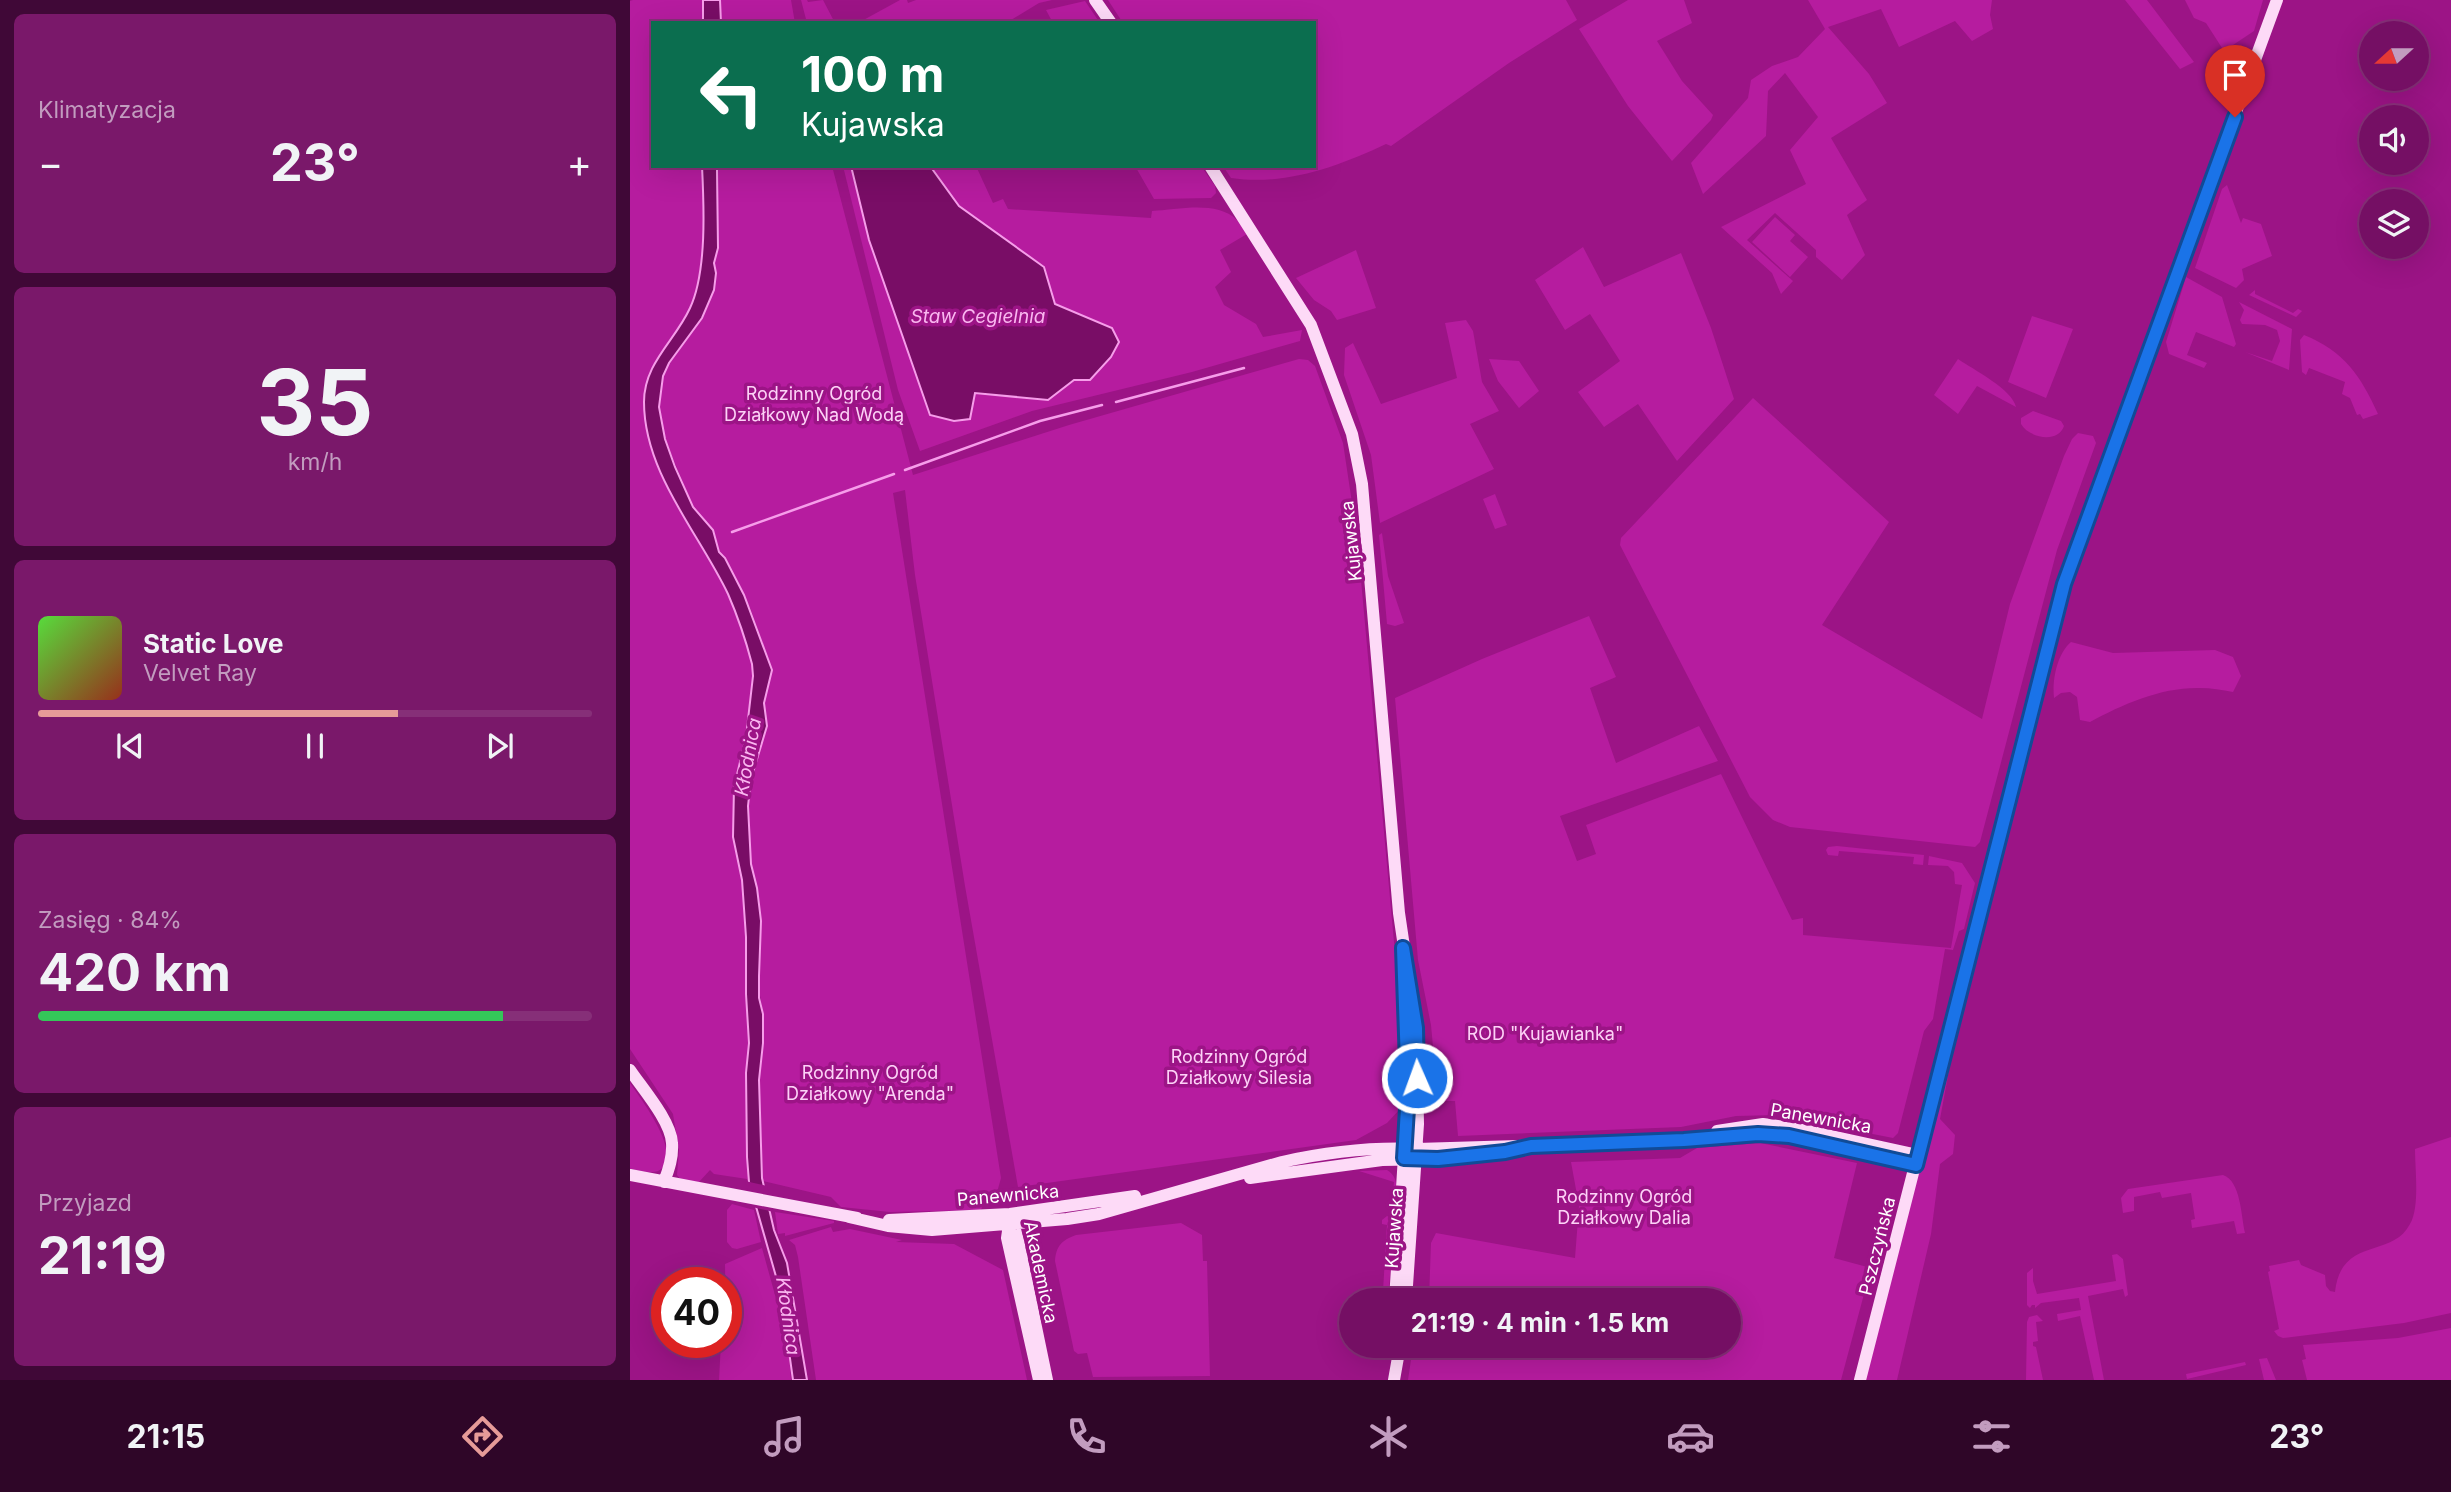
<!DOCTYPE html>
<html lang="pl">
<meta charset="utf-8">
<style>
body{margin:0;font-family:Inter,sans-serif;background:#7a186a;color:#f1f3f6;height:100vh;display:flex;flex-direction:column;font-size:26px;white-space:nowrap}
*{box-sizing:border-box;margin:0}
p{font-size:23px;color:#c29cbf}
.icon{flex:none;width:38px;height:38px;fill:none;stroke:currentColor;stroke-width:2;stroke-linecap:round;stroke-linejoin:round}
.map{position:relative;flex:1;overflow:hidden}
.side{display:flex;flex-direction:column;gap:14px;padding:14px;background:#400837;width:630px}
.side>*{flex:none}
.guide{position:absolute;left:21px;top:21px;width:665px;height:147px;border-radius:0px;box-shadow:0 7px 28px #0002,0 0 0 2px #862f78;background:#0b6e4f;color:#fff;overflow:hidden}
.needle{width:46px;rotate:249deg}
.tools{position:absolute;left:1729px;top:21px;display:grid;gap:14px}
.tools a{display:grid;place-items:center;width:70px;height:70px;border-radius:50%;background:#750f64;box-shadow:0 7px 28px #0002,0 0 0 2px #862f78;font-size:35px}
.speed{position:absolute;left:21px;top:1267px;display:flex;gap:14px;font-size:35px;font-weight:700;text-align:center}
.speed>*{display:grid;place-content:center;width:91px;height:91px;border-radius:50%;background:#750f64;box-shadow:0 7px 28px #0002,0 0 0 2px #862f78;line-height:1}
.speed .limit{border:10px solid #d22;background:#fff;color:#111}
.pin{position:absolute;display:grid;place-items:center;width:60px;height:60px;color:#fff;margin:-72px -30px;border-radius:50% 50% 50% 0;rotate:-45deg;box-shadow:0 0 7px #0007}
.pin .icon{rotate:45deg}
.me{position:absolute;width:77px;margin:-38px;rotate:358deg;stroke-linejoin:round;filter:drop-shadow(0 0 5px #0008)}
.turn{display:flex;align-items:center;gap:24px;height:147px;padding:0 35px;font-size:32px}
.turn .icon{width:91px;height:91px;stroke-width:2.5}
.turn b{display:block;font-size:49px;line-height:60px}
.big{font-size:52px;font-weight:700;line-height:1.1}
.side .widget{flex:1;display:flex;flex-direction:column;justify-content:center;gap:10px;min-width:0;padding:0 24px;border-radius:10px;background:#7a186a}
.side .dial{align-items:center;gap:0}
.dial b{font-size:91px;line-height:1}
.song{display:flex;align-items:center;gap:21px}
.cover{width:84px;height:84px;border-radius:10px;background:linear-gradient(135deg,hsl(110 70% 55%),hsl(10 70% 35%))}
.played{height:7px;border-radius:4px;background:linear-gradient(90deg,#e69b98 65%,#862f78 65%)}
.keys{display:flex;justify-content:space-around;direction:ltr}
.heat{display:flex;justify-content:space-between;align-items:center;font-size:38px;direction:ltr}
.charge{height:10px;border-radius:5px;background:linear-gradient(90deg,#34c759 84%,#862f78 0)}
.trip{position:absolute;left:709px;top:1288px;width:402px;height:70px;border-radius:35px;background:#750f64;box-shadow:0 7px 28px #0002,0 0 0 2px #862f78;font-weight:700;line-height:70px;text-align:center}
.menu{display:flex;height:112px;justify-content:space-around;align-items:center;background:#2f0628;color:#c29cbf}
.menu .icon{width:49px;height:49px}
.menu .active{color:#e69b98}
.menu b{font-size:32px;color:#f1f3f6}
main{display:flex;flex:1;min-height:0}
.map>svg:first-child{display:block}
.green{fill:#b61c9f}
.water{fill:#790d66;stroke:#f69dea;stroke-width:2}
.pier{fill:#9c1486}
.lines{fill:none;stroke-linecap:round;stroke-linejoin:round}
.stream{stroke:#f69dea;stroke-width:2.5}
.secondary{stroke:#fddaf7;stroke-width:12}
.route-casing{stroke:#114b97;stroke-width:18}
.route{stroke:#1a73e8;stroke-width:12}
.labels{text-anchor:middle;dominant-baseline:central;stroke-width:7;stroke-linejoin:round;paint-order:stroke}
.park-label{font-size:18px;fill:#fdd2f7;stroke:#9c1486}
.street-label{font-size:18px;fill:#fff;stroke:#9c1486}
.water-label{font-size:19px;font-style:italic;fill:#fab7f0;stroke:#9c1486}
</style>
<main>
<section class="side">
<div class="widget"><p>Klimatyzacja</p>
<div class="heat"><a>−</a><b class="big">23°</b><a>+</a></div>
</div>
<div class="widget dial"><b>35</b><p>km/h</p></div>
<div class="widget">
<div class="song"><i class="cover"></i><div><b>Static Love</b><p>Velvet Ray</p></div></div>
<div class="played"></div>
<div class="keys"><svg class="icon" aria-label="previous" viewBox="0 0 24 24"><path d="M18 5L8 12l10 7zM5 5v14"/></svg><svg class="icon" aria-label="pause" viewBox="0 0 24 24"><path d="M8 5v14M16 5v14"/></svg><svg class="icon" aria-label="next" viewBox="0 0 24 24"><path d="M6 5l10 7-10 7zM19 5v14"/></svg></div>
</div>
<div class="widget"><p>Zasięg · 84%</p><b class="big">420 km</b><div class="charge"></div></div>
<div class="widget"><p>Przyjazd</p><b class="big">21:19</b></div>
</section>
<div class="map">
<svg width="1821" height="1380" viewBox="0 0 1821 1380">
<rect width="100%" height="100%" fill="#9c1486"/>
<path class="green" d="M 3,0 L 73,0 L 73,23 L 23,23 L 23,166 L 72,166 C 74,206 77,272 60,308 C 45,341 14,363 14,402 C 14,471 70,534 98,594 C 108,617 116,641 122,664 L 123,676 L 116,737 L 104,787 L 103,837 L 112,880 L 116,937 L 116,994 L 119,1043 L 116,1073 L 117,1157 L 119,1182 L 117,1179 L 84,1174 L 80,1170 L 69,1182 L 51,1180 L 47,1175 L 49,1150 L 43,1114 L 0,1049 L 0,1 Z
M 90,0 L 161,0 L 165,23 L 91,23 Z
M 171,0 L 177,0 L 178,2 L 193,0 L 205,23 L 177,23 Z
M 270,0 L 277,0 L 278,3 L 286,0 L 422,0 L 409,3 L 376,23 L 228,23 Z
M 478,0 L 936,0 L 947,20 L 879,63 L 761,146 L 756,144 C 707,167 655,186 601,178 L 593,166 L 684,166 L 684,23 L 493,23 Z
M 998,0 L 1054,0 L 1062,23 L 1027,41 L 1052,81 L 1083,115 L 1081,120 L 1042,161 L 998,106 L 949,29 Z
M 1178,0 L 1362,0 L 1360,15 L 1363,29 L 1342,41 L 1325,21 L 1269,47 L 1251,9 L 1198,27 L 1239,74 L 1257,103 L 1201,138 L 1237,200 L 1217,215 L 1235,255 L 1212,280 L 1186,257 L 1186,250 L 1145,213 L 1117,240 L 1163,281 L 1151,294 L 1142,273 L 1091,227 L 1176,184 L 1160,150 L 1188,117 L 1155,73 L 1138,91 L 1136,136 L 1073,194 L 1061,163 L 1118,98 L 1121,80 L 1142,66 L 1168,57 L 1195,29 Z
M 1495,0 L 1517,0 L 1564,62 L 1550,69 Z
M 1555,0 L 1633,0 L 1624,31 L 1594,51 L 1576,23 L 1564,18 Z
M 455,1 L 470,23 L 423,23 L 416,10 Z
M 87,166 L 202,166 L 283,475 L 439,425 L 669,359 L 678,360 L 685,366 L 713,443 L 727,536 L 765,953 L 770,1050 L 770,1109 L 757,1123 L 726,1140 L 388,1187 L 335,886 L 285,575 L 275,490 L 263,493 L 371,1178 L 366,1196 L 354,1201 L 351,1210 L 260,1212 L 211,1207 L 201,1197 L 133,1181 L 129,1080 L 133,1043 L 133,1014 L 129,989 L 131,921 L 127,888 L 121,864 L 118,806 L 121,779 L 137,727 L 134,703 L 142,670 L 121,610 L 95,558 L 89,552 L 83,530 L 63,507 L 35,439 L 29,407 L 33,375 L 39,363 L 84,290 L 86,273 L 84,263 L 88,248 Z
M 213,166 L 221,166 L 239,240 L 300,415 L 344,393 L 418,400 L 444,379 L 482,328 L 425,304 L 414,267 L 329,206 L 300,166 L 346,166 L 363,203 L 373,199 L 378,209 L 521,218 L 522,211 C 548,210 586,200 607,220 C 611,223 614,230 617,234 L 590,250 L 601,272 L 585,287 L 594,305 L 626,324 L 633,337 L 672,330 L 670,341 L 562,372 L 402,411 L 290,451 L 268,390 Z
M 505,166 L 571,166 L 585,186 L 586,193 L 581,198 L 524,199 Z
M 1597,185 L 1611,223 L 1613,218 L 1631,224 L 1642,256 L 1612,269 L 1614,280 L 1606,288 L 1565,268 L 1592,189 Z
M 1145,217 L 1165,235 L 1160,241 L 1178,257 L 1160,277 L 1122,242 Z
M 953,247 L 974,287 L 1051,253 L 1081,328 L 1104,399 L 1047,461 L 1008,404 L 974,427 L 948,392 L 990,361 L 960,314 L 935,330 L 905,280 Z
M 726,250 L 746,308 L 707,320 L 701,311 L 684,300 L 666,278 Z
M 1556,277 L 1592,297 L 1606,344 L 1604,347 L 1566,332 L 1557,355 L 1577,363 L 1574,368 L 1539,354 L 1536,342 Z
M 1625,290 L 1625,294 L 1663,313 L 1668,309 L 1672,311 L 1666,317 L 1619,295 Z
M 1609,302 L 1662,329 L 1659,370 L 1615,352 L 1642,361 L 1650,341 L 1647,330 L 1635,325 L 1612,324 L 1610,320 L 1614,310 Z
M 1402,316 L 1443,329 L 1416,398 L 1378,382 Z
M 836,320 L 843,331 L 852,382 L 869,411 L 840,424 L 864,469 L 750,523 L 741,455 L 714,375 L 715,348 L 723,343 L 751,404 L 827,378 L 815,323 Z
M 1674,335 C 1714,351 1731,376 1748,414 L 1733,419 L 1730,414 L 1727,415 L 1720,398 L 1712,394 L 1715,382 L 1679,368 L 1676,375 L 1672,372 L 1670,340 Z
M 859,359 L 889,361 L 909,391 L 889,408 L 868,381 Z
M 1328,359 C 1344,370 1382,389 1386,407 L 1347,386 L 1328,414 L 1304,395 Z
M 1123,398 L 1259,522 L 1192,625 L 1352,719 L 1380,604 L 1434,456 L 1442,439 L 1448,433 L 1463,436 L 1466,443 L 1427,550 L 1350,842 L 1345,847 L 1160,827 L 1143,820 L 1120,797 L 990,545 L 991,538 Z
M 1403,411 L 1431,421 L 1434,426 C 1428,444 1399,438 1391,424 L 1391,418 Z
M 865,494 L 877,525 L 865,529 L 853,499 Z
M 752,533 L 758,576 L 774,623 L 765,626 L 757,624 L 749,535 Z
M 959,616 L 986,677 L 960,688 L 986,763 L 1069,726 L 1088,761 L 930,816 L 947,861 L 966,854 L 956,825 L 1091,774 L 1162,920 L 1173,918 L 1173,935 L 1321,948 L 1332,885 L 1325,884 L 1324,872 L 1318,866 L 1298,865 L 1299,856 L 1332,863 L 1345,883 L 1334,929 L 1329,931 L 1323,950 L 1315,949 L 1303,1019 L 1294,1031 L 1268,1133 L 1263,1138 L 1147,1115 L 1106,1116 L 1051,1127 L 828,1136 L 825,1101 L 808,1101 L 801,1025 L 788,960 L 765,698 L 852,659 Z
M 1441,642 L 1483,653 L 1585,650 L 1603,657 L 1611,676 L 1603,692 C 1592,690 1581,688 1570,688 C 1532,687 1493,704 1460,722 L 1450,720 L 1447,697 L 1440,692 L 1431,693 L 1424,698 C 1422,680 1427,654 1441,642 Z
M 1207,846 L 1294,855 L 1293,865 L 1283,864 L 1284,857 L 1209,851 L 1208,856 L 1198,855 L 1196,850 L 1198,847 Z
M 1320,1029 L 1322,1054 L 1310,1119 L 1325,1135 L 1323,1154 L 1310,1164 L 1301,1234 L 1267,1380 L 1230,1380 Z
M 0,1083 C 10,1098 56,1157 28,1171 C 20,1174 8,1170 0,1169 Z
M 1821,1137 L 1821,1313 L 1774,1323 L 1653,1338 L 1648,1336 L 1644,1331 L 1649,1329 L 1638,1272 L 1640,1271 L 1639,1266 L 1669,1260 L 1671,1265 L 1695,1275 L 1696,1286 L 1700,1291 L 1705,1292 C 1711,1236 1762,1259 1780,1224 C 1790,1207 1785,1169 1785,1149 Z
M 1130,1143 L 1227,1163 L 1204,1258 L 1241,1268 L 1211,1380 L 778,1380 L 783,1346 L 1099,1346 L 1099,1300 L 792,1300 L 799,1299 L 801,1243 L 806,1233 L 945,1258 L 949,1206 L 941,1162 L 1050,1158 L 1067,1148 Z
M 757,1170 C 770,1178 766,1190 765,1203 L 762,1205 L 764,1182 L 729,1171 Z
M 1593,1175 C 1611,1181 1611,1216 1615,1233 L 1607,1234 L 1604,1221 L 1562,1228 L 1561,1220 L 1565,1219 L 1561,1193 L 1532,1198 L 1530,1192 L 1504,1197 L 1504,1211 L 1493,1213 L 1491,1198 L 1498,1189 Z
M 102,1204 L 124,1210 L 131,1242 L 107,1249 L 102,1248 L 97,1242 L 97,1210 Z
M 145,1212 L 204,1221 L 204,1223 L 155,1236 L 155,1233 L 148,1234 Z
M 757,1216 L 764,1219 L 759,1290 L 753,1291 L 757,1225 L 752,1224 L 752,1220 Z
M 551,1223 L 572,1235 L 573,1261 L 577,1261 L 580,1376 L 463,1377 L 457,1353 L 448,1354 L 444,1351 L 425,1261 C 426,1246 432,1240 446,1235 Z
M 201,1227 L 203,1232 L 220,1229 L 272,1240 L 266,1242 L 324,1244 L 373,1270 L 397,1380 L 186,1380 L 168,1257 L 165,1245 L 159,1240 Z
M 132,1248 L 158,1342 L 161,1380 L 89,1380 L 91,1342 L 96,1342 L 95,1264 Z
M 1487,1254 L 1493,1259 L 1498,1295 L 1495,1297 L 1493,1289 L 1458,1296 L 1474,1380 L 1464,1380 L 1450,1316 L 1428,1321 L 1427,1314 L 1451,1310 L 1449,1298 L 1411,1303 L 1405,1308 L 1405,1305 L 1402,1305 L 1400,1308 L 1397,1305 L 1397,1273 L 1403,1268 L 1403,1281 L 1407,1294 L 1486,1281 L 1482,1255 Z
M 1407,1315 L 1413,1321 L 1406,1322 L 1408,1341 L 1403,1342 L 1403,1346 L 1406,1347 L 1413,1380 L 1396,1380 L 1397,1322 L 1399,1317 Z
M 1821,1328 L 1821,1380 L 1677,1380 L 1672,1360 L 1676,1359 L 1673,1345 L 1768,1338 Z
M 1637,1358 L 1646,1380 L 1634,1380 L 1629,1359 Z
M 1615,1362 L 1616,1365 L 1557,1379 L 1556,1374 Z"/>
<path class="water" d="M 73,0 L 90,0 L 91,23 L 73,23 Z
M 72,166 L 87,166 L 87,171 L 88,248 L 84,263 L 86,273 L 84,290 L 72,318 L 39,363 L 33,376 L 29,407 L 35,439 L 45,467 L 63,507 L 83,530 L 89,552 L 95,558 L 114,595 L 142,670 L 134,703 L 137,726 L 121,779 L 118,806 L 121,864 L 127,888 L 131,921 L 129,976 L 129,998 L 133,1014 L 133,1043 L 129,1080 L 132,1178 L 144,1230 L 157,1263 L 177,1380 L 163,1380 L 151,1294 L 119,1182 L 117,1157 L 116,1073 L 119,1043 L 116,994 L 116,937 L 112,880 L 103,837 L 104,787 L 116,737 L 123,676 L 122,664 C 116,641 108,617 98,594 C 69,533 14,473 14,402 C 14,363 45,341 60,308 C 77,272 74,206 72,166 Z
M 221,166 L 300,166 L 329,206 L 414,267 L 425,304 L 482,328 L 489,342 L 481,357 L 460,380 L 444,380 L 418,400 L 345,393 L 340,419 L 324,421 L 300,415 L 239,240 Z"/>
<path class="pier" d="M 115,1181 L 137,1186 L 144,1212 L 122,1207 Z"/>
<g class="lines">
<path class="stream" d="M 486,402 L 614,368
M 275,470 L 410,421 L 472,405
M 102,532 L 264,474"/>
<path class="secondary" d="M 465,0 L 481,23
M 580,166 L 681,325 L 722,434 L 732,484 L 769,913 L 786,1028 L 788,1124 L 776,1300
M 0,1070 C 12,1088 41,1121 42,1143 C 43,1157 39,1169 34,1182
M 1087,1131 L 1133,1124 L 1169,1129 L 1288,1155
M 0,1175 L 227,1218
M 620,1178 L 752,1160 L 808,1159 L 859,1153
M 219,1217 L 258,1226 L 302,1230 L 437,1219 L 469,1214 L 652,1162 C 697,1152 741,1147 787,1149 L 1054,1141 L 1128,1134 L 1159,1136 L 1286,1165
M 380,1218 L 377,1238 L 409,1380
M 382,1218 L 389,1245 L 417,1380
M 259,1220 L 380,1214 L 505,1196
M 765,1300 L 778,1092 L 774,1001
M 764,1380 L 770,1346
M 1230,1380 L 1430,599 L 1449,540 L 1647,0"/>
</g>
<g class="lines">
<defs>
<path id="route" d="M 787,1078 L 786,1028 L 773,948 L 778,1092 L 774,1158 L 808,1159 L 875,1152 L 901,1146 L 1054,1140 L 1128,1134 L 1159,1136 L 1286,1165 L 1434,584 L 1605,117"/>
</defs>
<use href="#route" class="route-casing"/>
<use href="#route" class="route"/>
</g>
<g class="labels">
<g class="park-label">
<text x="184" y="393">Rodzinny Ogród<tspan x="184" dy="21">Działkowy Nad Wodą</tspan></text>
<text x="915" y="1033">ROD "Kujawianka"</text>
<text x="609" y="1056">Rodzinny Ogród<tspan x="609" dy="21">Działkowy Silesia</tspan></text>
<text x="240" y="1072">Rodzinny Ogród<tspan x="240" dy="21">Działkowy "Arenda"</tspan></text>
<text x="994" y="1196">Rodzinny Ogród<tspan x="994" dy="21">Działkowy Dalia</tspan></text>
</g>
<g class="street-label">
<text transform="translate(721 541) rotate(-96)">Kujawska</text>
<text transform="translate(1191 1118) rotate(10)">Panewnicka</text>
<text transform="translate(378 1195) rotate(-5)">Panewnicka</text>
<text transform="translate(764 1228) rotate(-86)">Kujawska</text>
<text transform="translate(1247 1246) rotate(-76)">Pszczyńska</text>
<text transform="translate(411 1272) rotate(78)">Akademicka</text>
</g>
<g class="water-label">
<text x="348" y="316">Staw Cegielnia</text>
<text transform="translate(118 757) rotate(-80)">Kłodnica</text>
<text transform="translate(158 1316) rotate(82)">Kłodnica</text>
</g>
</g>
</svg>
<div class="tools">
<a><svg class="needle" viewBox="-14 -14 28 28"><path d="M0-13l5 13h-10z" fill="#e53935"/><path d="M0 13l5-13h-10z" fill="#c29cbf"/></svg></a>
<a><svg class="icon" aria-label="sound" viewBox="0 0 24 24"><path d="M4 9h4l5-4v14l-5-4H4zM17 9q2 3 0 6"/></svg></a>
<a><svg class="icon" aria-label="layers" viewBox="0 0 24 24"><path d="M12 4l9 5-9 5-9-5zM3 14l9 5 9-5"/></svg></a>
</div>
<div class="speed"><div class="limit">40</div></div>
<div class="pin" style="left:1605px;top:117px;background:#d93025"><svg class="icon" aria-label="arrive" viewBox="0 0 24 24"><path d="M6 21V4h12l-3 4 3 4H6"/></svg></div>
<svg class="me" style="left:787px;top:1078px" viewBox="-20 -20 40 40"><circle r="17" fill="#1a73e8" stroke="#fff" stroke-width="3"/><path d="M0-11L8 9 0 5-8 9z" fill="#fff"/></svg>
<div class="trip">21:19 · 4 min · 1.5 km</div>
<div class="guide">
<div class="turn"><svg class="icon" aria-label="left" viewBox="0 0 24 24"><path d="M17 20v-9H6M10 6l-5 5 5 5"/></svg><div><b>100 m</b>Kujawska</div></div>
</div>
</div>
</main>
<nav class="menu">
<b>21:15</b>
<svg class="icon active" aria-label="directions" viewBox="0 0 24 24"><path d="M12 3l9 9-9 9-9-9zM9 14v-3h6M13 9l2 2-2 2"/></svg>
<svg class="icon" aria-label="music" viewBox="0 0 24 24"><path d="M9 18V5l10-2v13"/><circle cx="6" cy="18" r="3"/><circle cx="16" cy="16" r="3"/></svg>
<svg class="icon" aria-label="phone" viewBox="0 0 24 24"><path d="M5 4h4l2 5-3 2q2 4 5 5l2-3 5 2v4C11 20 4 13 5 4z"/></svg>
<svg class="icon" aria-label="climate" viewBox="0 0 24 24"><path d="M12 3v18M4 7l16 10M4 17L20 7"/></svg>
<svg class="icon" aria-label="car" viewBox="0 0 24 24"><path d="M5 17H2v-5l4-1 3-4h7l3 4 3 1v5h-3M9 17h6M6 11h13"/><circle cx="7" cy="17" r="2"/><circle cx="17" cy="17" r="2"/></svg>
<svg class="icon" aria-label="filters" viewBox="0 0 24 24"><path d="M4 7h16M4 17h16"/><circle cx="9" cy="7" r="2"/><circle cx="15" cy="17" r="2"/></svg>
<b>23°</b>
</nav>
